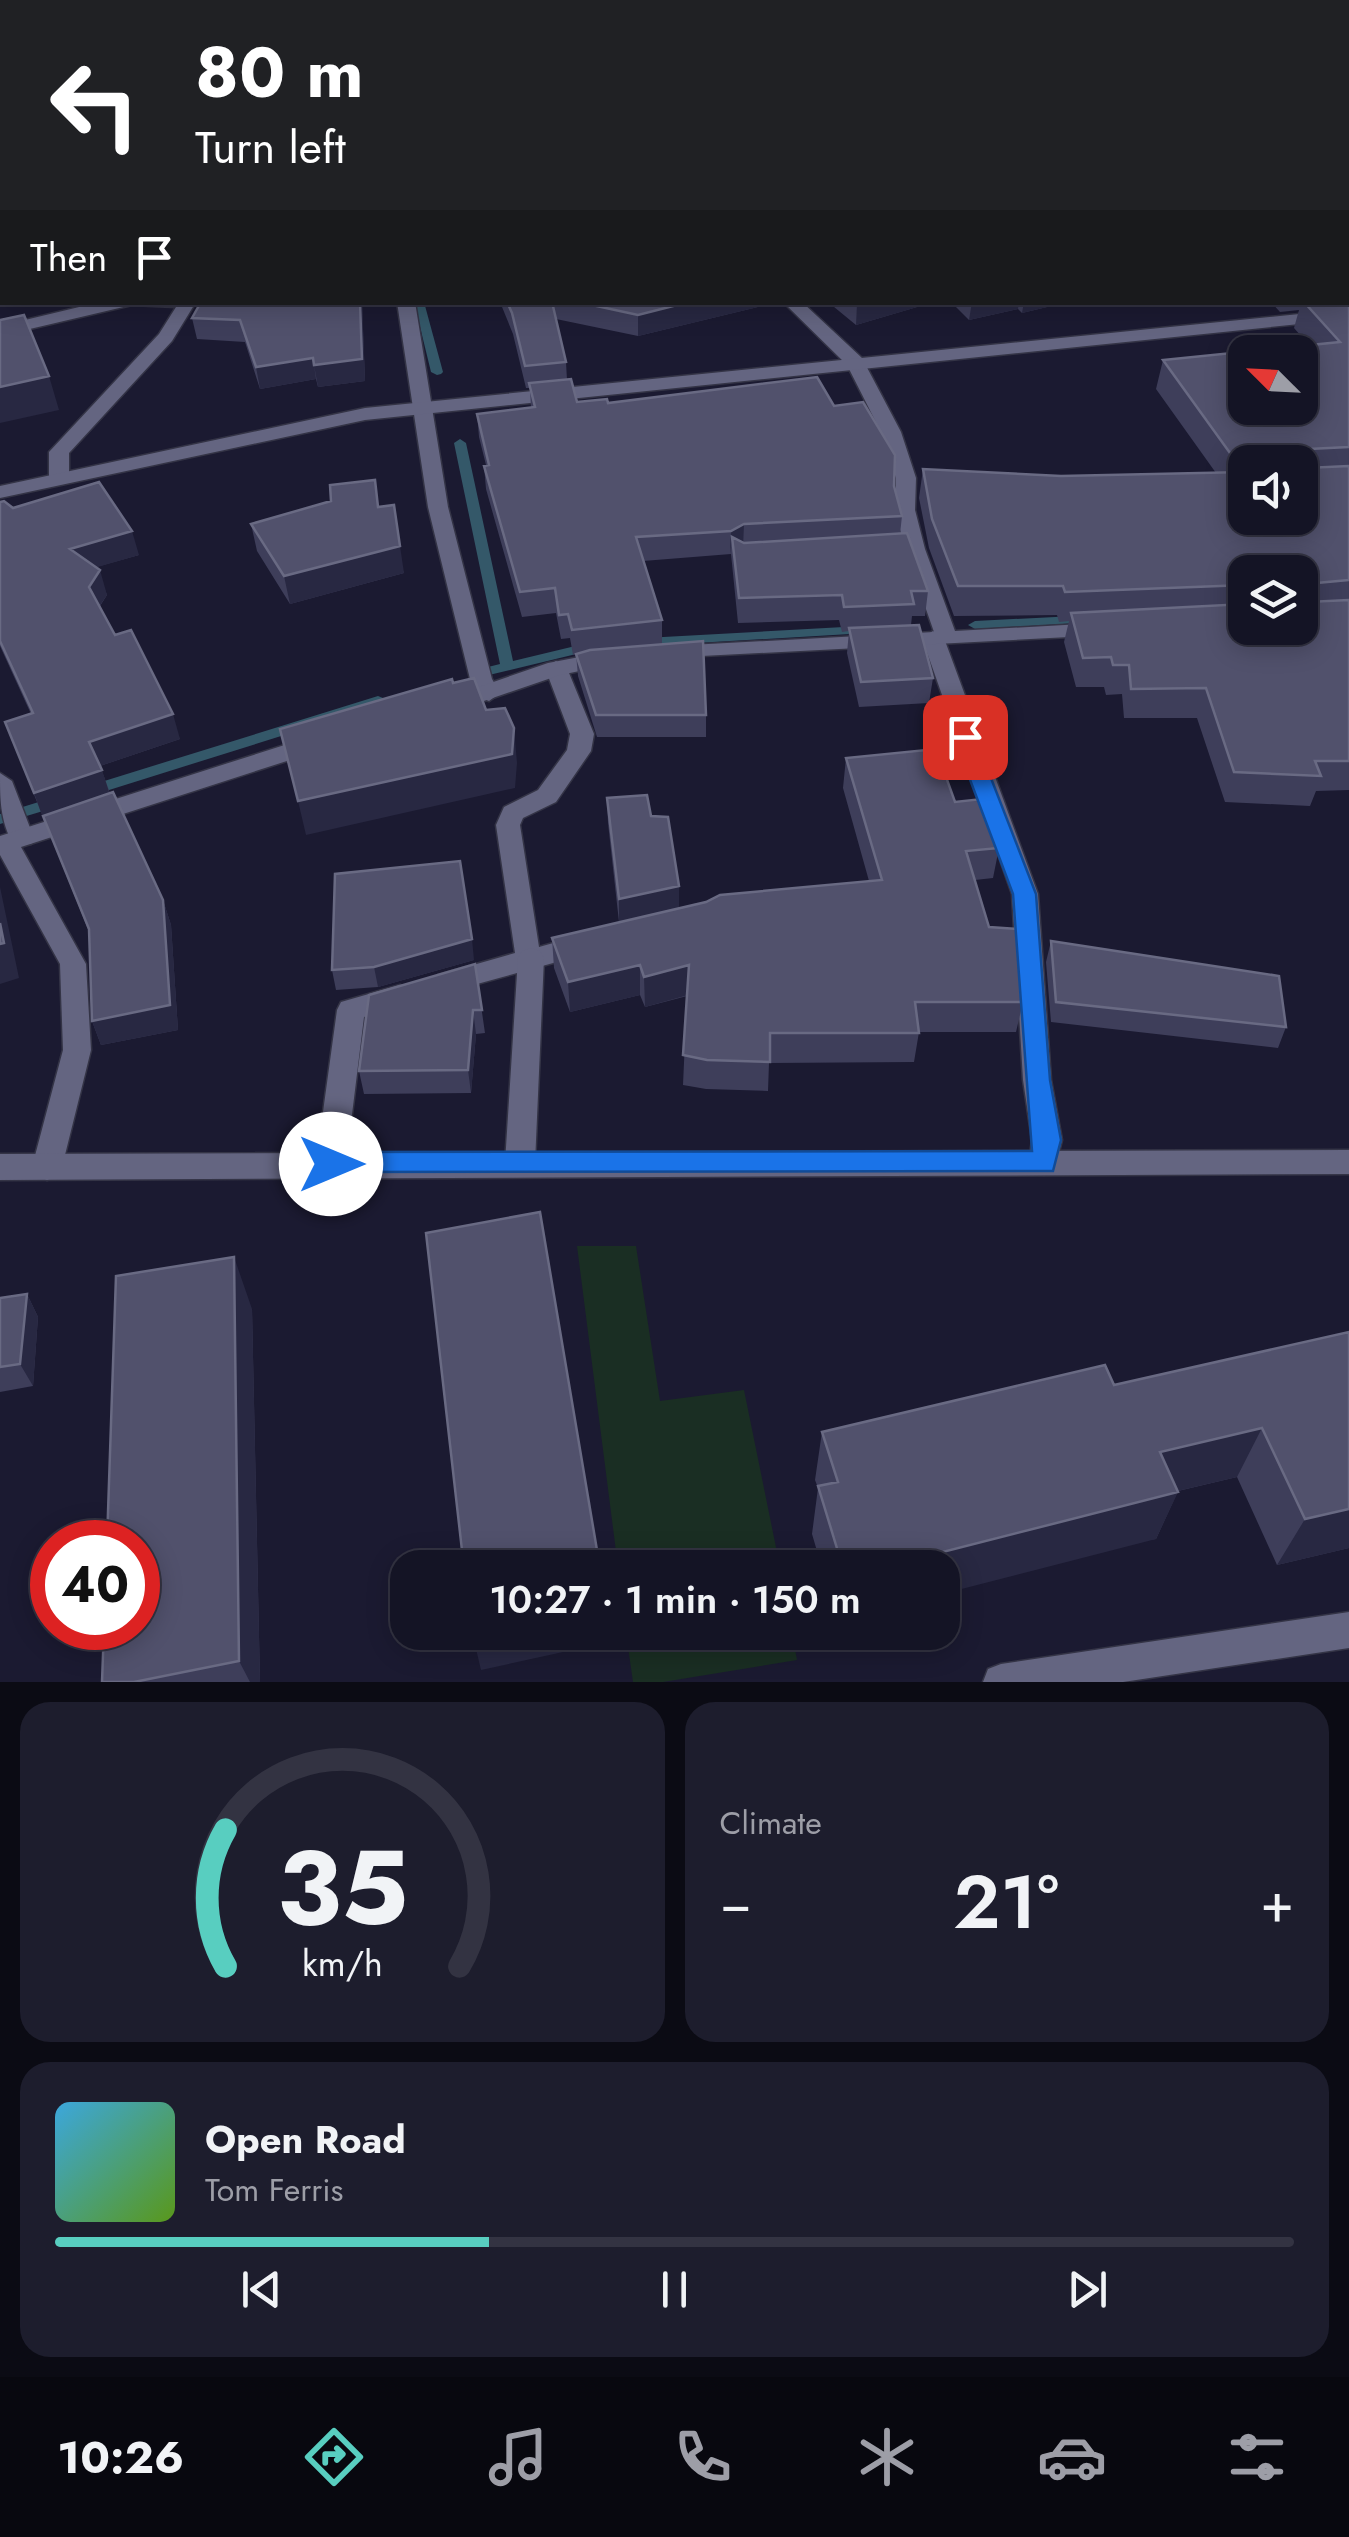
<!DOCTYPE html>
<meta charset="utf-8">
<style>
body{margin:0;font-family:Jost,sans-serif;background:#1d1d2d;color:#f1f3f6;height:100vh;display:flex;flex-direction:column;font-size:38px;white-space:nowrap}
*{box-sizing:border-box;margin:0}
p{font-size:32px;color:#9d9ea7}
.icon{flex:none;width:55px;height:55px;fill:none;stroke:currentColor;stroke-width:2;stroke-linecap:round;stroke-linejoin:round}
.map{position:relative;height:1682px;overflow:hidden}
.details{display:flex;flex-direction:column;gap:20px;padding:20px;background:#0b0b14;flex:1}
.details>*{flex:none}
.banner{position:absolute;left:0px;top:0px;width:1350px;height:305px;box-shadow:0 5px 25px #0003,0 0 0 2px #333342;background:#202124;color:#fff;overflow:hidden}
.needle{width:65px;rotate:294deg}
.controls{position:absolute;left:1228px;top:335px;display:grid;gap:20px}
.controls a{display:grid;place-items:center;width:90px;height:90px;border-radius:20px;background:#141425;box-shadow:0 5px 25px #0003,0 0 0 2px #333342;font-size:50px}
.speed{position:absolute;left:30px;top:1520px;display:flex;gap:20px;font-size:50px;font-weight:700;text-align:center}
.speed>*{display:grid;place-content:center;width:130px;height:130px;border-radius:50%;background:#141425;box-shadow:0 5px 25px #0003,0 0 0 2px #333342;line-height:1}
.speed .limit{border:15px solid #d22;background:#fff;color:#111}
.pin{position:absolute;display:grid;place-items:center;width:85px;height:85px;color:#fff;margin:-42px;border-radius:20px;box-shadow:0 5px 15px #0006}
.me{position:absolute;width:110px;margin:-55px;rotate:90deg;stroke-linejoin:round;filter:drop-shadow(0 0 8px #0008)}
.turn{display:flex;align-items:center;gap:35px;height:210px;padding:0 30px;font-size:45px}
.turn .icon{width:130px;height:130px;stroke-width:2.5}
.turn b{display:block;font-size:70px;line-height:85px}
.then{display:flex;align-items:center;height:95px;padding:0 30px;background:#0003;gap:20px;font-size:38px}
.big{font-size:75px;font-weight:600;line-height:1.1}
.details .widget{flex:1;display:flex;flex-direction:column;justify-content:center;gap:15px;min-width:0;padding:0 35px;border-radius:30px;background:#1d1d2d}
.details .dial{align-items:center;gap:0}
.dial svg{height:260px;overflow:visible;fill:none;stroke:#333342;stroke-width:7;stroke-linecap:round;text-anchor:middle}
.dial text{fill:#f1f3f6;stroke:none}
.song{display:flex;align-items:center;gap:30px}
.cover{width:120px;height:120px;border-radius:15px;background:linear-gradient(135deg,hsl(200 70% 55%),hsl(90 70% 35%))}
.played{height:10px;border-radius:5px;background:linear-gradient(90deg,#58cec0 35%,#333342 35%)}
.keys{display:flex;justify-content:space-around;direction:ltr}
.heat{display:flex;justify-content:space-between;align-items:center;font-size:55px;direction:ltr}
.details .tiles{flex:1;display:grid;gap:20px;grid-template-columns:1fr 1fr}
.widget:last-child{grid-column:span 2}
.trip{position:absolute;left:390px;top:1550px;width:570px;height:100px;border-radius:30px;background:#141425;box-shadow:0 5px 25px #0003,0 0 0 2px #333342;font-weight:600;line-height:100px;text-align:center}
.tab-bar{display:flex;height:160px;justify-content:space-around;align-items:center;background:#08080f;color:#9d9ea7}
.tab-bar .icon{width:70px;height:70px}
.tab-bar .current{color:#58cec0}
.tab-bar b{font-size:45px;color:#f1f3f6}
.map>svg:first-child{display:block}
.green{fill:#1a2e23}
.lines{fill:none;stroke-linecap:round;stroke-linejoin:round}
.stream{fill:#345869;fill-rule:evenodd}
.service-casing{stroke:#343446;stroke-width:3}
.minor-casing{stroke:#343446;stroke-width:3}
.tertiary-casing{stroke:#343446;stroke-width:3}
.primary-casing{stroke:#343446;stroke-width:3}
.service{fill:#646581;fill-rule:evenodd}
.minor{fill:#646581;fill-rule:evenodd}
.tertiary{fill:#646581;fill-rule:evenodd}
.primary{fill:#7fa461;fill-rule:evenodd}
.wall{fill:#3e3e5a;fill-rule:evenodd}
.shaded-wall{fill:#282842}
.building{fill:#51516c;stroke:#696a83;stroke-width:2.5;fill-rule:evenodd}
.route{fill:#1a73e8;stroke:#114b97;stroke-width:2.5}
</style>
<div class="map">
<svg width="1349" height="1682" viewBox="0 0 1349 1682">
<rect width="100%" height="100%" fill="#1b1a31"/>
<path class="green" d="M 577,1246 L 636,1246 L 660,1401 L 744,1390 L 780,1567 L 618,1567 Z
M 626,1633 L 792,1633 L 797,1660 L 663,1682 L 633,1682 Z"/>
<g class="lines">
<path class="stream" d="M 414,302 L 424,302 L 443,372 L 441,374 L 437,375 L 431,372 Z
M 460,439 L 466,443 L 513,661 L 592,642 L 599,646 L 597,649 L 489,675 L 484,674 L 482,671 L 484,668 L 500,664 L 454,443 Z
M 1075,616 L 1080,617 L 1082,620 L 1080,623 L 975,629 L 968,625 L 975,621 Z
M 862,626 L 869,630 L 867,633 L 645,646 L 638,642 L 645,638 Z
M 378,696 L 383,698 L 385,701 L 383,704 L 90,796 L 83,791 L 85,787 Z
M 58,796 L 65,801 L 63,805 L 0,824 L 0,814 Z"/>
<defs>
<path id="service" d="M 0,98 L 2,98 L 2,109 L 0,109 Z
M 397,302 L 415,302 L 448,507 L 492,679 L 500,693 L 489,701 L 481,698 L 470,679 L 428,507 Z
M 933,631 L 944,638 L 1038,894 L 1051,1080 L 1062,1140 L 1054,1172 L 1044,1175 L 1034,1172 L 1029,1163 L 1032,1140 L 1023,1080 L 1012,894 L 922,638 Z
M 556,661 L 567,668 L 594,734 L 591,751 L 556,802 L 523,818 L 520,825 L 539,947 L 582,935 L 591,938 L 595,945 L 591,952 L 582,955 L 448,992 L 438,989 L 435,982 L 438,975 L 515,953 L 496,825 L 504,807 L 538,790 L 567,750 L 570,734 L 545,668 Z
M 0,773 L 12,781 L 34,838 L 31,844 L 13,844 C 0,820 0,799 0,773 Z
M 400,985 L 410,989 L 414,996 L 410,1003 L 364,1017 L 346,1163 L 341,1172 L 331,1175 L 321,1172 L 316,1163 L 337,1010 L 341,1002 Z"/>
<path id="minor" d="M 0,11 L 2,11 L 2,19 L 0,19 Z
M 100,302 L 196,302 L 172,341 L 69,453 L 69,477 L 59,483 L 49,477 L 49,452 L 159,334 L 176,307 L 132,305 L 0,336 L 0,326 Z
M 783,302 L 802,302 L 862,358 L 901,432 L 916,478 L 915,510 L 925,549 L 955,631 L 1100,623 L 1108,625 L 1111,630 L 1108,635 L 663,658 L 660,653 L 663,648 L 671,646 L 934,632 L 905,549 L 895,510 L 896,478 L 881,432 L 847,365 Z
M 611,651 L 622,658 L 619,663 L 560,675 L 449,713 L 437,705 L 441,700 L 548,663 Z
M 319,734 L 327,736 L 331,742 L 327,748 L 21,847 L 86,964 L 91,1050 L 62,1167 L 57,1176 L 47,1180 L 37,1176 L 32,1167 L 63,1050 L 60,964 L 0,855 L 0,836 Z
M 531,948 L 540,951 L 544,958 L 535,1163 L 530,1172 L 520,1175 L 510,1172 L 505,1163 L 518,958 L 522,951 Z
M 1349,1612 L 1349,1648 L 1123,1682 L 983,1682 L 988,1669 L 1001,1664 Z"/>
<path id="tertiary" d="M 1349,309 L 1349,319 L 365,420 L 0,498 L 0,486 L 365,408 Z
M 1349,1150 L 1349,1174 L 0,1180 L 0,1154 Z"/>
<path id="primary" d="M 1348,196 L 1349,196 L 1349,208 L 1348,207 Z"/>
</defs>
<use href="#service" class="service-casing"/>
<use href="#minor" class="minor-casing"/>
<use href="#tertiary" class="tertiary-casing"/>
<use href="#primary" class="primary-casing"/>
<use href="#service" class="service"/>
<use href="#minor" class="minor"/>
<use href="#tertiary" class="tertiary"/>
<use href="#primary" class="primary"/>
</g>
<path class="wall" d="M 1348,46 L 1349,46 L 1349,132 L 1348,131 Z
M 1349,296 L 1349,790 L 1316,791 L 1310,806 L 1225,802 L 1197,718 L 1124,718 L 1122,694 L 1106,695 L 1104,687 L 1076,687 L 1064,642 L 1069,621 L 1059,622 L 1057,615 L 954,616 L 929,548 L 919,498 L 923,469 L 1061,476 L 1216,473 L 1156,389 L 1163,360 L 1309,345 L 1294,328 L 1299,310 L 1280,312 L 1271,302 L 1348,302 ZM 1245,462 L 1300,462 L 1245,518 ZM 1245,572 L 1300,628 L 1245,628 Z
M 201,302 L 362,302 L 365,381 L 318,387 L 316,379 L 260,389 L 245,342 L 197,339 L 192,318 Z
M 500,302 L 762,302 L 762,306 L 638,336 L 556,319 L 566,362 L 567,380 L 577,402 L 834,406 L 894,486 L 902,516 L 900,534 L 928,591 L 925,616 L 912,616 L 911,625 L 933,678 L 929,703 L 859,707 L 847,653 L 849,631 L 842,632 L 839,620 L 738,623 L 731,554 L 643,561 L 662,620 L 662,644 L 706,715 L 706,737 L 597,737 L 578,676 L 576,654 L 573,655 L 570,638 L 561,639 L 556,613 L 522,617 L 486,489 L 484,466 L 486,465 L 479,437 L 477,414 L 531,408 L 530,388 L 526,388 L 513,334 Z
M 828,302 L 934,302 L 856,325 Z
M 951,302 L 1068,302 L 1022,313 L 1018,309 L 969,320 Z
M 0,502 L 139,555 L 96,567 L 107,595 L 100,606 L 115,635 L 180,739 L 100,766 L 110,793 L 163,900 L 171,925 L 178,1030 L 101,1045 L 92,1021 L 89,932 L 5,722 L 31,714 L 0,646 Z
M 379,506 L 404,573 L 290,604 L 257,551 L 251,524 Z
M 846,758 L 955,802 L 999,848 L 993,878 L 975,880 L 989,927 L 1023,1002 L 1016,1032 L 919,1032 L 914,1062 L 769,1063 L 768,1091 L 706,1089 L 683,1085 L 687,996 L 645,1007 L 640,995 L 570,1012 L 554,968 L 552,938 L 619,922 L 608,823 L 607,798 L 651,816 L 679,909 L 869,881 L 843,788 Z
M 1051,941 L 1286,1027 L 1278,1048 L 1051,1022 L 1046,962 Z
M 474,960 L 378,987 L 336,990 L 332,970 Z
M 475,964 L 485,1033 L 476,1034 L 471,1093 L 364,1094 L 359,1071 Z
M 27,1294 L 38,1317 L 33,1386 L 0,1392 L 0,1298 Z
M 252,1309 L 260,1682 L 102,1682 Z
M 1349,1332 L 1349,1548 L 1277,1565 L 1237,1477 L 1178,1491 L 1156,1539 L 942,1568 L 822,1568 L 812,1534 L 818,1488 L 815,1480 L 822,1432 L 1114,1385 Z"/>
<path class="shaded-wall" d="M 0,0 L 7,0 L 8,2 L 2,2 L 2,9 L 0,9 Z
M 1021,0 L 1115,0 L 1102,2 L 1016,2 L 1016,1 Z
M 2,211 L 2,233 L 0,233 L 0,212 Z
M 360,302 L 362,302 L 365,381 L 318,387 L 314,365 Z
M 689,302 L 762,302 L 762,306 L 638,336 L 638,315 Z
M 862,302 L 934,302 L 856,325 L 857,304 Z
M 972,302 L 1019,302 L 1018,309 L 969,320 Z
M 1024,302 L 1068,302 L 1022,313 Z
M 313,358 L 316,379 L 260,389 L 256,367 Z
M 49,376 L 59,410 L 0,423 L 0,387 Z
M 744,524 L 743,548 L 732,537 L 730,555 L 731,531 Z
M 132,531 L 139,555 L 77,573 L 70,549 Z
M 400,546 L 404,573 L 290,604 L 284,576 Z
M 100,570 L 107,595 L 96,611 L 89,587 Z
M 173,714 L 180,739 L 97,767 L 89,742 Z
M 514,728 L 517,763 L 515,788 L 306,835 L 298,801 Z
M 102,770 L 110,795 L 43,818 L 34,793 Z
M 679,886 L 679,911 L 619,924 L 619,899 Z
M 0,887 L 19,978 L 0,984 Z
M 163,900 L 171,925 L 178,1030 L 101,1045 L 92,1021 Z
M 472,939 L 474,960 L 378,987 L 374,967 Z
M 640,965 L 640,995 L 570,1012 L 568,982 Z
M 689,965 L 688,995 L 645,1007 L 644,977 Z
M 473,1010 L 476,1034 L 471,1093 L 468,1070 Z
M 234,1257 L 252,1309 L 260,1682 L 250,1682 L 239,1661 Z
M 27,1294 L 38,1317 L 33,1386 L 20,1364 Z
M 1262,1428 L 1237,1477 L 1139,1500 L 1160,1452 Z
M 1178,1492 L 1156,1539 L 942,1594 L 942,1568 L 880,1568 Z
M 1349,1509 L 1349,1548 L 1277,1565 L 1305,1519 Z
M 472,1632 L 608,1632 L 609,1642 L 481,1670 Z"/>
<path class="building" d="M 205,0 L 1021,0 L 1016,1 L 1019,2 L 204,2 Z
M 1348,46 L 1349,46 L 1349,93 L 1348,92 Z
M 0,154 L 2,157 L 2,211 L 0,212 Z
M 1348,216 L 1349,218 L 1349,243 L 1348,243 Z
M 1348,296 L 1349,296 L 1349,447 L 1309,449 L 1306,468 L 1349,466 L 1349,580 L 1306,584 L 1308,602 L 1349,600 L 1349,761 L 1315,761 L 1321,776 L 1234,772 L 1206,688 L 1131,689 L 1129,665 L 1113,665 L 1111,657 L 1083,658 L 1071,613 L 1245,604 L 1245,628 L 1300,628 L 1300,572 L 1245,572 L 1245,585 L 1065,592 L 1063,586 L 958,586 L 932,519 L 923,469 L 1061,476 L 1245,472 L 1245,518 L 1300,518 L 1300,462 L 1254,462 L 1256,454 L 1230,453 L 1163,360 L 1340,342 L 1304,302 L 1348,302 ZM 1245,352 L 1300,352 L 1300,408 L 1245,408 Z
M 201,302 L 360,302 L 362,359 L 314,365 L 313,358 L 256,367 L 240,320 L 192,318 Z
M 507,302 L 552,302 L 566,362 L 525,366 L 512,313 Z
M 578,302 L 689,302 L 638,315 Z
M 24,315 L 49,376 L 0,387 L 0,320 Z
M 817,377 L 834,406 L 863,402 L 895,455 L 894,486 L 902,516 L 744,524 L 731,531 L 636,537 L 662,620 L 572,630 L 568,614 L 559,615 L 555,588 L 520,592 L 484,466 L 489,465 L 477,414 L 535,407 L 529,383 L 571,379 L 577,402 L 607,399 L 608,403 Z
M 375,480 L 378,507 L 394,505 L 400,546 L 284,576 L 251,524 L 331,501 L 330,485 Z
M 99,482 L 132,531 L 70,549 L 100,570 L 89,587 L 115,635 L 131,630 L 173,714 L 89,742 L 102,770 L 34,793 L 5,722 L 33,713 L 0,641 L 0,502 L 4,501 L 13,508 Z
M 907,533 L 928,591 L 911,591 L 914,604 L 844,607 L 842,595 L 739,598 L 732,537 L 744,543 Z
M 919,625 L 933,678 L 861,682 L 849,628 Z
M 703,641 L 706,715 L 596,715 L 576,654 L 590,650 Z
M 474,678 L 486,710 L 505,708 L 514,728 L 512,754 L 298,801 L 280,729 L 452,679 L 453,683 Z
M 936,749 L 955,802 L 982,799 L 999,848 L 966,851 L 989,927 L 1019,929 L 1023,1002 L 915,1002 L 919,1033 L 770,1033 L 770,1062 L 707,1060 L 683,1055 L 689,965 L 644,977 L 640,965 L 568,982 L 552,938 L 706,902 L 720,895 L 882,880 L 846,758 Z
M 113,792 L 163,900 L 170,1005 L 92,1021 L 89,929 L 43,816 Z
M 647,795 L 651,816 L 668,817 L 679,886 L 619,899 L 607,798 Z
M 460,861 L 472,939 L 374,967 L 332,970 L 335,874 Z
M 0,923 L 4,943 L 0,944 Z
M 1051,941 L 1279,976 L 1286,1027 L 1056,1002 Z
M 475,964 L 482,1010 L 473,1010 L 468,1070 L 359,1071 L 369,995 Z
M 540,1212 L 600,1568 L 464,1568 L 426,1233 Z
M 234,1257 L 239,1661 L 134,1682 L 102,1682 L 104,1628 L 138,1628 L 138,1542 L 107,1542 L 116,1276 Z
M 27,1294 L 20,1364 L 0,1367 L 0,1298 Z
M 1349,1332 L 1349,1509 L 1305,1519 L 1262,1428 L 1160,1452 L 1178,1492 L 880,1568 L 843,1568 L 818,1486 L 838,1482 L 822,1432 L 1105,1365 L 1114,1385 Z"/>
<path class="route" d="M 965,730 L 975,737 L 1036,894 L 1050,1080 L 1061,1140 L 1053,1171 L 321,1172 L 317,1164 L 321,1155 L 331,1152 L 1032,1151 L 1013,894 L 954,737 Z"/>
</svg>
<div class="controls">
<a><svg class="needle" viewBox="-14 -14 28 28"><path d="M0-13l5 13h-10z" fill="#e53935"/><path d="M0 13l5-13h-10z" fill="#9d9ea7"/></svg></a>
<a><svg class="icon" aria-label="sound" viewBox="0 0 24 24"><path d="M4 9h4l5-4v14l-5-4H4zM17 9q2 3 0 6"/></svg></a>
<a><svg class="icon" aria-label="layers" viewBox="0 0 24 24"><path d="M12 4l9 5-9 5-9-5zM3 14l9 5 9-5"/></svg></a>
</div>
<div class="speed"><div class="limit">40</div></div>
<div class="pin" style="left:965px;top:737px;background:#d93025"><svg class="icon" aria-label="arrive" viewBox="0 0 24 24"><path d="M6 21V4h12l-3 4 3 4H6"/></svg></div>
<svg class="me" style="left:331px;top:1164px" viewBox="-20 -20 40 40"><circle r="19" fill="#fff"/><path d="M0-13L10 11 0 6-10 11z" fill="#1a73e8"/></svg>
<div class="trip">10:27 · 1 min · 150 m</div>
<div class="banner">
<div class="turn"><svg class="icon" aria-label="left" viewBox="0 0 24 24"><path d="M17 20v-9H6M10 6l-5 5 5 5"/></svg><div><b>80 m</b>Turn left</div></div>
<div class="then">Then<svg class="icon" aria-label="arrive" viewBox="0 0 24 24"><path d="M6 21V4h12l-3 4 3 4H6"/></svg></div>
</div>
</div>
<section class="details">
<div class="tiles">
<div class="widget dial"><svg viewBox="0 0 100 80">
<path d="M14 69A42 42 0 1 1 86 69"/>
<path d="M14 69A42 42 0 0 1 14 27" stroke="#58cec0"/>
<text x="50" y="56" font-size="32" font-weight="700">35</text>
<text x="50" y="72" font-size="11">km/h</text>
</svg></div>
<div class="widget"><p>Climate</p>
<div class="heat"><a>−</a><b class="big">21°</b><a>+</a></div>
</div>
<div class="widget">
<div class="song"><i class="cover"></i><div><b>Open Road</b><p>Tom Ferris</p></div></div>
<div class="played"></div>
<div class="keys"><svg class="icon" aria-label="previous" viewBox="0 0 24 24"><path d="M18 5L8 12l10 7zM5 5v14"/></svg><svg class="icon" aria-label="pause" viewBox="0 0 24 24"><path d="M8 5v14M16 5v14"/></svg><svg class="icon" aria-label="next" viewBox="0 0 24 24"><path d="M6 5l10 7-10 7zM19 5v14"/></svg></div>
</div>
</div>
</section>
<nav class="tab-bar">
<b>10:26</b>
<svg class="icon current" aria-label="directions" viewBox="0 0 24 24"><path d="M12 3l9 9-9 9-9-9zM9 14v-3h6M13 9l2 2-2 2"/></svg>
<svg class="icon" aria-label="music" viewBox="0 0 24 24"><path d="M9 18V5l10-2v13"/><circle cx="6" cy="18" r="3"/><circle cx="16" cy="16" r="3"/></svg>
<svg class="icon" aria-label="phone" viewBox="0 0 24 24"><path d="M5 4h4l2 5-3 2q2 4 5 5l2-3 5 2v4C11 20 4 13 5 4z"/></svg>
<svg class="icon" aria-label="climate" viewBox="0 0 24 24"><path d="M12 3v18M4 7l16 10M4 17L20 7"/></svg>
<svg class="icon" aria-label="car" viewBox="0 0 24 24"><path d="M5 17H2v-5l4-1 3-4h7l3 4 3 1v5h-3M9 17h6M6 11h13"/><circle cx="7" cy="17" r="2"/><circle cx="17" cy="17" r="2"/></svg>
<svg class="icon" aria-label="filters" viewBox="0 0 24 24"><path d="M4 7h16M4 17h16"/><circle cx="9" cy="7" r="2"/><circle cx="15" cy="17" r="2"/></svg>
</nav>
